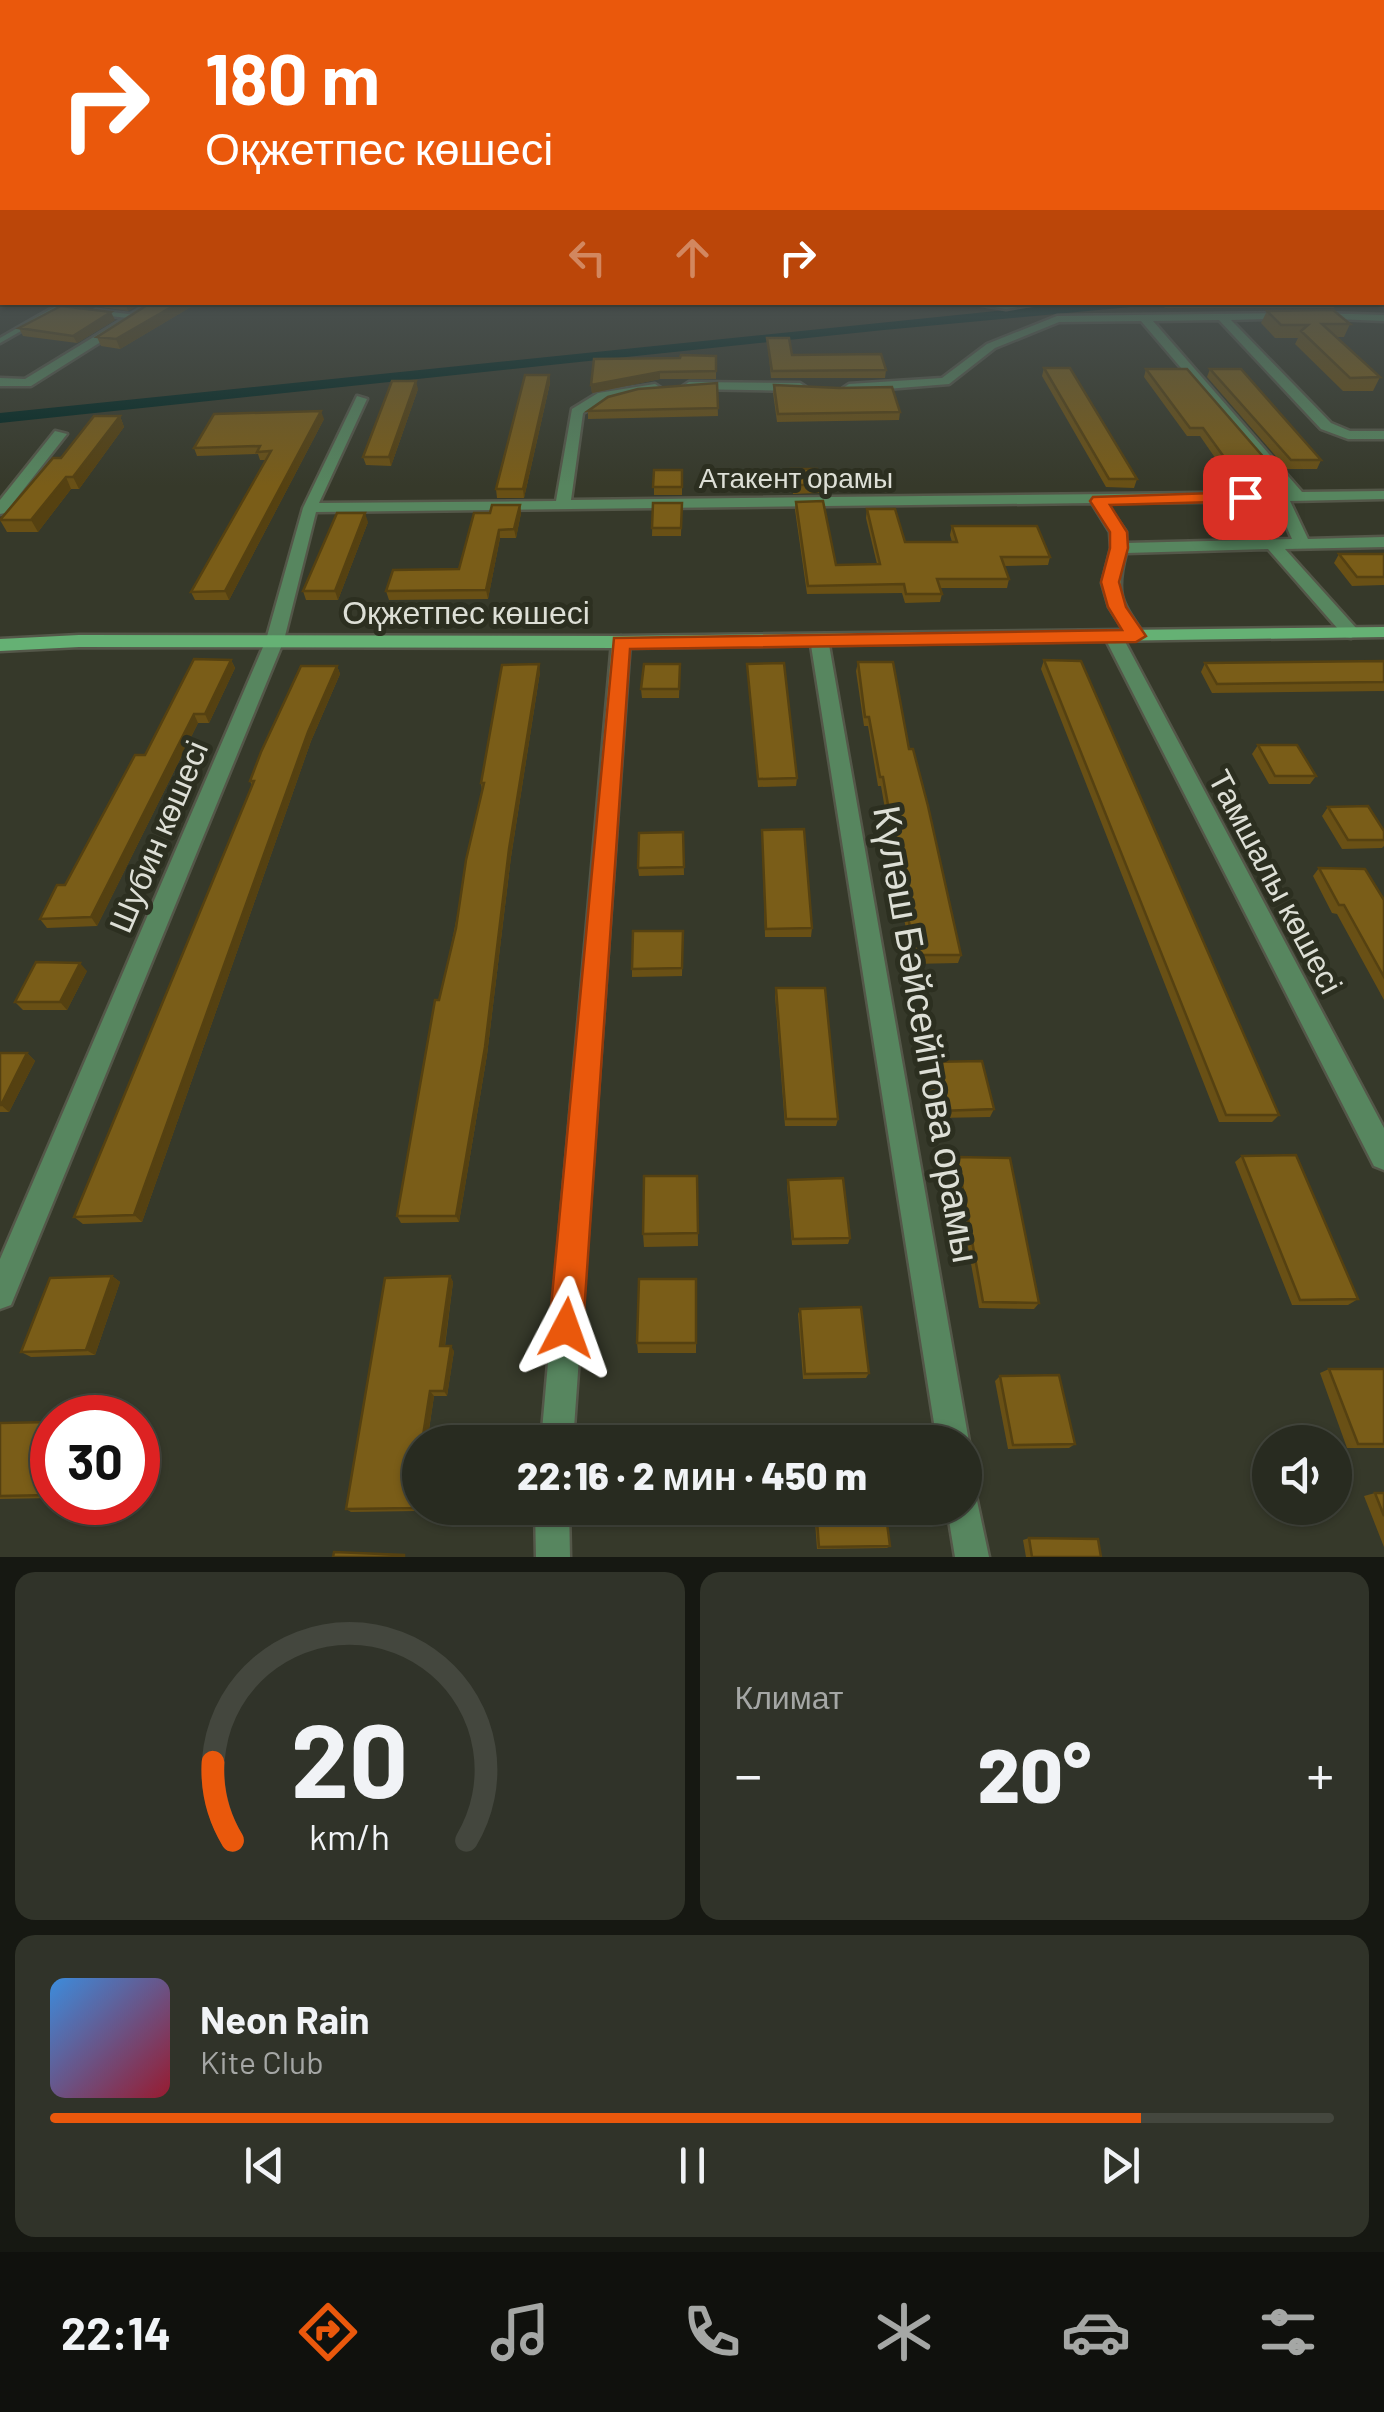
<!DOCTYPE html>
<html lang="ru">
<meta charset="utf-8">
<style>
body{margin:0;font-family:Barlow,sans-serif;background:#303329;color:#f1f3f6;height:100vh;display:flex;flex-direction:column;font-size:38px;white-space:nowrap}
*{box-sizing:border-box;margin:0}
p{font-size:32px;color:#a5a7a5}
.icon{flex:none;width:55px;height:55px;fill:none;stroke:currentColor;stroke-width:2;stroke-linecap:round;stroke-linejoin:round}
.map{position:relative;height:1557px;overflow:hidden}
.details{display:flex;flex-direction:column;gap:15px;padding:15px;background:#161812;flex:1}
.details>*{flex:none}
.hud{position:absolute;left:0px;top:0px;width:1385px;height:305px;box-shadow:0 2px 8px #0004,0 0 0 2px #44473e;background:#ea580c;color:#fff;overflow:hidden}
.fabs{position:absolute;left:1252px;top:1425px;display:grid;gap:20px}
.fabs a{display:grid;place-items:center;width:100px;height:100px;border-radius:50%;background:#282b20;box-shadow:0 2px 8px #0004,0 0 0 2px #44473e;font-size:50px}
.speed{position:absolute;left:30px;top:1395px;display:flex;gap:20px;font-size:50px;font-weight:700;text-align:center}
.speed>*{display:grid;place-content:center;width:130px;height:130px;border-radius:50%;background:#282b20;box-shadow:0 2px 8px #0004,0 0 0 2px #44473e;line-height:1}
.speed .limit{border:15px solid #d22;background:#fff;color:#111}
.pin{position:absolute;display:grid;place-items:center;width:85px;height:85px;color:#fff;margin:-42px;border-radius:20px;box-shadow:0 5px 15px #0006}
.me{position:absolute;width:110px;margin:-55px;rotate:4deg;stroke-linejoin:round;filter:drop-shadow(0 0 8px #0008)}
.turn{display:flex;align-items:center;gap:35px;height:210px;padding:0 40px;font-size:45px}
.turn .icon{width:130px;height:130px;stroke-width:2.5}
.turn b{display:block;font-size:70px;line-height:85px}
.lanes{display:flex;align-items:center;height:95px;padding:0 40px;background:#0003;justify-content:center;gap:50px;direction:ltr}
.lanes .off{opacity:.35}
.big{font-size:75px;font-weight:800;line-height:1.1}
.details .tile{flex:1;display:flex;flex-direction:column;justify-content:center;gap:15px;min-width:0;padding:0 35px;border-radius:20px;background:#303329}
.details .dial{align-items:center;gap:0}
.dial svg{height:260px;overflow:visible;fill:none;stroke:#44473e;stroke-width:7;stroke-linecap:round;text-anchor:middle}
.dial text{fill:#f1f3f6;stroke:none}
.song{display:flex;align-items:center;gap:30px}
.cover{width:120px;height:120px;border-radius:15px;background:linear-gradient(135deg,hsl(210 70% 55%),hsl(350 70% 35%))}
.played{height:10px;border-radius:5px;background:linear-gradient(90deg,#ea580c 85%,#44473e 85%)}
.keys{display:flex;justify-content:space-around;direction:ltr}
.heat{display:flex;justify-content:space-between;align-items:center;font-size:55px;direction:ltr}
.details .tiles{flex:1;display:grid;gap:15px;grid-template-columns:1fr 1fr}
.tile:last-child{grid-column:span 2}
.trip{position:absolute;left:402px;top:1425px;width:580px;height:100px;border-radius:50px;background:#282b20;box-shadow:0 2px 8px #0004,0 0 0 2px #44473e;font-weight:800;line-height:100px;text-align:center}
.dock{display:flex;height:160px;justify-content:space-around;align-items:center;background:#10110d;color:#a5a7a5}
.dock .icon{width:70px;height:70px}
.dock .active{color:#ea580c}
.dock b{font-size:45px;color:#f1f3f6}
.map>svg:first-child{display:block}
.lines{fill:none;stroke-linecap:round;stroke-linejoin:round}
.canal{fill:#002721;fill-rule:evenodd}
.lane-casing{stroke:#545749;stroke-width:5}
.street-casing{stroke:#545749;stroke-width:5}
.secondary-casing{stroke:#545749;stroke-width:5}
.lane{fill:#57865f;fill-rule:evenodd}
.street{fill:#57865f;fill-rule:evenodd}
.secondary{fill:#65b174;fill-rule:evenodd}
.wall{fill:#695015}
.shaded-wall{fill:#554111}
.building{fill:#7a5d18;stroke:#554111;stroke-width:2.5}
.route{fill:#ea580c;stroke:#983908;stroke-width:2.5}
.labels{text-anchor:middle;dominant-baseline:central;stroke-width:10;stroke-linejoin:round;paint-order:stroke}
.far-street-label{font-size:28px;fill:#dddfd6;stroke:#2c2f20}
.street-label{font-size:32px;fill:#dddfd6;stroke:#2c2f20}
.near-street-label{font-size:38px;fill:#dddfd6;stroke:#2c2f20}
</style>
<div class="map">
<svg width="1384" height="1557" viewBox="0 0 1384 1557">
<rect width="100%" height="100%" fill="#36392a"/>
<g class="lines">
<path class="canal" d="M 1085,302 L 1148,302 L 1141,306 L 884,330 L 0,423 L 0,413 Z"/>
<defs>
<path id="lane" d="M 63,302 L 72,302 L 0,343 L 0,338 Z
M 965,302 L 1006,305 L 1046,302 L 1006,309 Z
M 96,310 L 136,315 L 140,317 L 136,319 L 93,314 L 92,312 Z"/>
<path id="street" d="M 151,302 L 164,302 L 31,386 L 0,386 L 0,378 L 25,379 Z
M 1287,313 L 1293,316 L 1291,318 L 1231,320 L 1331,423 L 1350,431 L 1384,431 L 1384,439 L 1348,439 L 1321,429 L 1219,320 L 1153,321 L 1302,492 L 1384,491 L 1384,499 L 1290,501 L 1308,539 L 1384,537 L 1384,547 L 1285,549 L 1357,629 L 1360,633 L 1351,638 L 1345,637 L 1268,549 L 1126,553 C 1115,595 1121,601 1145,636 L 1142,640 L 1130,640 L 1109,607 L 1102,583 L 1111,548 L 1110,532 L 1092,503 L 316,512 L 284,640 L 11,1305 L 0,1309 L 0,1259 L 266,640 L 303,508 L 357,396 L 367,399 L 319,503 L 556,501 L 572,409 L 598,393 L 655,384 L 661,388 L 659,391 L 607,399 L 583,413 L 571,500 L 1287,492 L 1141,321 L 1059,322 L 995,348 L 949,384 L 849,392 L 843,388 L 849,384 L 942,378 L 987,344 L 1057,316 ZM 1275,501 L 1292,539 L 1126,543 L 1126,532 L 1106,503 Z
M 1316,313 L 1384,315 L 1384,321 L 1312,318 L 1310,316 Z
M 689,382 L 800,383 L 806,387 L 800,391 L 685,389 L 683,386 Z
M 55,431 L 67,434 L 5,513 L 0,514 L 0,500 Z
M 1113,631 L 1122,636 L 1384,1128 L 1384,1170 L 1374,1166 L 1104,636 Z
M 819,634 L 828,639 L 969,1442 L 965,1453 L 965,1442 L 937,1442 L 810,639 Z
M 621,636 L 630,642 L 573,1442 L 541,1442 L 612,642 Z
M 965,1491 L 976,1496 L 989,1557 L 955,1557 L 947,1508 L 965,1508 Z
M 535,1508 L 569,1508 L 570,1557 L 536,1557 Z"/>
<path id="secondary" d="M 1384,627 L 1384,637 L 621,648 L 79,647 L 0,651 L 0,639 L 79,635 L 621,636 Z"/>
</defs>
<use href="#lane" class="lane-casing"/>
<use href="#street" class="street-casing"/>
<use href="#secondary" class="secondary-casing"/>
<use href="#lane" class="lane"/>
<use href="#street" class="street"/>
<use href="#secondary" class="secondary"/>
</g>
<path class="wall" d="M 80,302 L 143,302 L 128,311 L 81,304 Z
M 152,302 L 199,302 L 120,349 L 101,346 L 97,337 Z
M 1160,302 L 1336,302 L 1334,308 L 1165,308 Z
M 1267,311 L 1350,324 L 1344,337 L 1336,337 L 1380,377 L 1373,391 L 1343,391 L 1295,344 L 1298,338 L 1275,338 L 1261,323 Z
M 115,320 L 77,343 L 23,336 L 19,328 Z
M 767,338 L 792,355 L 886,370 L 885,378 L 771,378 Z
M 716,356 L 716,379 L 660,379 L 592,393 L 591,385 L 680,358 Z
M 1044,368 L 1137,479 L 1134,488 L 1106,487 L 1042,376 Z
M 1146,369 L 1266,460 L 1262,469 L 1260,469 L 1268,479 L 1264,488 L 1236,488 L 1200,436 L 1187,436 L 1144,377 Z
M 1210,369 L 1321,460 L 1317,469 L 1287,469 L 1207,377 Z
M 549,375 L 550,383 L 524,498 L 497,498 L 496,489 Z
M 717,383 L 718,416 L 588,419 L 588,411 Z
M 774,385 L 900,412 L 899,420 L 777,422 L 773,393 Z
M 418,389 L 391,466 L 366,465 L 363,457 Z
M 120,416 L 124,427 L 79,489 L 71,489 L 38,532 L 7,532 L 0,520 L 61,458 Z
M 324,419 L 229,600 L 195,600 L 191,592 L 266,460 L 260,460 L 258,454 L 197,456 L 194,448 Z
M 791,469 L 820,485 L 819,493 L 793,494 Z
M 654,470 L 682,470 L 682,495 L 654,495 Z
M 796,502 L 836,565 L 877,564 L 866,518 L 867,509 L 905,542 L 952,542 L 950,535 L 952,526 L 1050,557 L 1048,565 L 1004,566 L 1009,579 L 1007,588 L 940,588 L 942,594 L 940,602 L 905,603 L 902,593 L 807,594 L 795,510 Z
M 653,503 L 682,503 L 681,536 L 652,536 Z
M 520,505 L 521,513 L 516,538 L 500,538 L 488,599 L 389,600 L 386,591 L 459,569 L 490,513 Z
M 368,522 L 338,600 L 306,600 L 303,591 Z
M 1339,554 L 1384,554 L 1384,585 L 1352,586 L 1334,563 Z
M 231,660 L 235,668 L 209,723 L 198,723 L 97,926 L 47,928 L 40,919 L 65,885 L 145,755 Z
M 1044,660 L 1279,1115 L 1272,1122 L 1219,1122 L 1041,669 Z
M 1384,661 L 1384,691 L 1212,693 L 1201,672 L 1205,663 Z
M 858,662 L 909,749 L 961,955 L 958,963 L 912,964 L 881,786 L 878,786 L 868,726 L 864,726 L 856,671 Z
M 680,664 L 679,698 L 642,698 L 641,689 Z
M 747,664 L 797,778 L 796,786 L 758,787 Z
M 337,666 L 340,674 L 311,741 L 142,1222 L 83,1224 L 74,1217 L 252,786 L 250,781 Z
M 540,672 L 511,857 L 487,1055 L 459,1222 L 401,1223 L 397,1216 L 482,791 L 481,783 Z
M 1258,745 L 1316,776 L 1310,784 L 1269,784 L 1252,754 Z
M 1328,807 L 1384,831 L 1384,846 L 1382,848 L 1342,849 L 1322,816 Z
M 762,830 L 812,928 L 811,937 L 765,937 Z
M 683,832 L 684,875 L 639,876 L 638,868 Z
M 1319,868 L 1384,900 L 1384,1000 L 1337,914 L 1332,913 L 1313,876 Z
M 683,931 L 682,976 L 632,977 L 632,969 Z
M 87,971 L 67,1010 L 23,1010 L 15,1002 Z
M 776,988 L 838,1119 L 836,1126 L 785,1126 L 775,996 Z
M 0,1053 L 27,1053 L 35,1061 L 9,1112 L 0,1112 Z
M 929,1062 L 994,1109 L 990,1117 L 936,1118 L 926,1070 Z
M 1242,1156 L 1358,1299 L 1348,1305 L 1292,1305 L 1235,1162 Z
M 957,1157 L 1039,1303 L 1034,1309 L 979,1308 L 953,1164 Z
M 697,1176 L 698,1246 L 644,1247 L 643,1234 Z
M 788,1180 L 850,1238 L 848,1244 L 792,1245 L 787,1186 Z
M 112,1276 L 120,1282 L 95,1355 L 31,1357 L 21,1352 Z
M 450,1276 L 453,1282 L 445,1346 L 454,1351 L 447,1396 L 434,1396 L 417,1511 L 351,1512 L 346,1509 Z
M 696,1279 L 696,1353 L 638,1353 L 637,1343 Z
M 800,1309 L 869,1373 L 866,1378 L 803,1379 L 798,1314 Z
M 1329,1369 L 1384,1369 L 1384,1448 L 1347,1448 L 1320,1373 Z
M 1000,1376 L 1075,1444 L 1069,1448 L 1008,1449 L 995,1381 Z
M 52,1422 L 52,1498 L 0,1499 L 0,1423 Z
M 1375,1493 L 1384,1493 L 1384,1547 L 1364,1496 Z
M 814,1508 L 885,1508 L 890,1546 L 887,1548 L 817,1549 Z
M 1029,1538 L 1101,1557 L 1026,1557 L 1023,1540 Z"/>
<path class="shaded-wall" d="M 125,302 L 143,302 L 128,311 Z
M 180,302 L 199,302 L 120,349 L 116,339 Z
M 111,312 L 115,320 L 77,343 L 73,336 Z
M 660,372 L 660,379 L 592,393 L 591,385 Z
M 549,375 L 550,383 L 524,498 L 523,489 Z
M 416,381 L 418,389 L 391,466 L 389,457 Z
M 321,411 L 324,419 L 229,600 L 225,591 Z
M 120,416 L 124,427 L 79,489 L 73,477 Z
M 66,477 L 71,489 L 38,532 L 31,520 Z
M 520,505 L 521,513 L 516,538 L 514,529 Z
M 365,513 L 368,522 L 338,600 L 335,591 Z
M 499,530 L 500,538 L 488,599 L 486,590 Z
M 231,660 L 235,668 L 209,723 L 205,714 Z
M 539,664 L 540,672 L 511,857 L 487,1055 L 459,1222 L 456,1216 L 509,849 Z
M 337,666 L 340,674 L 311,741 L 142,1222 L 134,1215 L 308,732 Z
M 194,714 L 198,723 L 97,926 L 91,917 Z
M 80,963 L 87,971 L 67,1010 L 60,1002 Z
M 27,1053 L 35,1061 L 9,1112 L 1,1105 Z
M 112,1276 L 120,1282 L 95,1355 L 86,1350 Z
M 450,1276 L 453,1282 L 444,1351 L 440,1346 Z
M 451,1346 L 454,1351 L 447,1396 L 444,1391 Z
M 430,1391 L 434,1396 L 427,1442 L 422,1442 Z
M 420,1457 L 420,1490 L 417,1511 L 412,1508 Z"/>
<path class="building" d="M 152,302 L 180,302 L 116,339 L 97,337 Z
M 61,306 L 111,312 L 73,336 L 19,328 Z
M 1333,310 L 1350,324 L 1322,324 L 1380,377 L 1350,378 L 1301,331 L 1308,325 L 1281,325 L 1267,311 Z
M 767,338 L 789,338 L 792,355 L 881,354 L 886,370 L 772,371 Z
M 681,355 L 716,356 L 716,371 L 660,372 L 591,385 L 594,359 L 680,358 Z
M 1044,368 L 1070,368 L 1137,479 L 1109,479 Z
M 1146,369 L 1187,369 L 1266,460 L 1254,460 L 1268,479 L 1240,479 L 1203,428 L 1190,428 Z
M 1210,369 L 1241,369 L 1321,460 L 1291,460 Z
M 525,375 L 549,375 L 523,489 L 496,489 Z
M 392,381 L 416,381 L 389,457 L 363,457 Z
M 717,383 L 718,408 L 588,411 L 608,397 L 638,389 Z
M 774,385 L 839,388 L 892,387 L 900,412 L 778,414 Z
M 321,411 L 225,591 L 191,592 L 271,451 L 257,452 L 260,446 L 194,448 L 214,414 Z
M 94,416 L 120,416 L 73,477 L 66,477 L 31,520 L 0,520 L 53,458 L 61,458 Z
M 791,469 L 817,469 L 820,485 L 793,485 Z
M 654,470 L 682,470 L 682,487 L 653,487 Z
M 823,501 L 836,565 L 880,564 L 867,509 L 895,509 L 905,542 L 957,542 L 952,526 L 1037,526 L 1050,557 L 1001,557 L 1009,579 L 937,579 L 942,594 L 906,594 L 904,584 L 808,586 L 796,502 Z
M 653,503 L 682,503 L 681,528 L 652,528 Z
M 492,505 L 520,505 L 514,529 L 499,530 L 486,590 L 386,591 L 393,570 L 459,569 L 474,513 L 490,513 Z
M 337,513 L 365,513 L 335,591 L 303,591 Z
M 1339,554 L 1384,554 L 1384,577 L 1357,577 Z
M 194,659 L 231,660 L 205,714 L 194,714 L 91,917 L 40,919 L 57,885 L 65,885 L 135,755 L 145,755 Z
M 1044,660 L 1081,661 L 1279,1115 L 1226,1115 Z
M 1384,661 L 1384,682 L 1217,684 L 1205,663 Z
M 858,662 L 893,662 L 909,749 L 913,749 L 928,806 L 961,955 L 915,955 L 883,777 L 880,777 L 869,717 L 865,717 Z
M 784,663 L 797,778 L 758,779 L 747,664 Z
M 539,664 L 509,849 L 485,1047 L 456,1216 L 397,1216 L 435,1000 L 439,1000 L 456,928 L 466,860 L 484,783 L 481,783 L 502,665 Z
M 644,664 L 680,664 L 679,689 L 641,689 Z
M 301,666 L 337,666 L 308,732 L 134,1215 L 74,1217 L 254,781 L 250,781 L 261,752 Z
M 1258,745 L 1297,745 L 1316,776 L 1275,776 Z
M 1368,806 L 1384,831 L 1384,840 L 1348,840 L 1328,807 Z
M 804,829 L 812,928 L 766,929 L 762,830 Z
M 683,832 L 684,867 L 638,868 L 639,833 Z
M 1319,868 L 1365,869 L 1384,900 L 1384,977 L 1344,905 L 1339,905 Z
M 633,931 L 683,931 L 682,968 L 632,969 Z
M 36,962 L 80,963 L 60,1002 L 15,1002 Z
M 776,988 L 825,988 L 838,1119 L 786,1119 Z
M 0,1053 L 27,1053 L 1,1105 L 0,1105 Z
M 982,1061 L 994,1109 L 939,1111 L 929,1062 Z
M 1296,1155 L 1358,1299 L 1300,1300 L 1242,1156 Z
M 957,1157 L 1010,1158 L 1039,1303 L 983,1302 Z
M 644,1176 L 697,1176 L 698,1233 L 643,1234 Z
M 843,1178 L 850,1238 L 793,1239 L 788,1180 Z
M 112,1276 L 86,1350 L 21,1352 L 50,1278 Z
M 450,1276 L 440,1346 L 451,1346 L 444,1391 L 430,1391 L 422,1442 L 420,1442 L 420,1457 L 412,1508 L 346,1509 L 385,1278 Z
M 639,1279 L 696,1279 L 696,1343 L 637,1343 Z
M 861,1307 L 869,1373 L 805,1374 L 800,1309 Z
M 1329,1369 L 1384,1369 L 1384,1444 L 1358,1444 Z
M 1059,1375 L 1075,1444 L 1013,1445 L 1000,1376 Z
M 52,1422 L 52,1495 L 0,1496 L 0,1423 Z
M 1375,1493 L 1384,1493 L 1384,1516 Z
M 816,1508 L 885,1508 L 890,1546 L 819,1547 Z
M 1029,1538 L 1098,1539 L 1101,1557 L 1032,1557 Z
M 334,1552 L 404,1555 L 404,1557 L 333,1557 Z"/>
<linearGradient id="sky" x2="0" y2="1"><stop stop-color="#1e1f17"/><stop offset="0.55" stop-color="#4c5455"/><stop offset="1" stop-color="#4c5455" stop-opacity="0"/></linearGradient>
<rect width="1384" height="486" fill="url(#sky)"/>
<path class="route" d="M 1245,492 L 1253,497 L 1251,501 L 1110,505 L 1127,532 L 1128,548 L 1119,582 L 1126,607 L 1146,636 L 1136,642 L 630,649 L 583,1328 L 578,1341 L 566,1346 L 554,1341 L 549,1328 L 614,638 L 1122,630 L 1108,607 L 1101,582 L 1110,548 L 1110,532 L 1090,501 L 1093,497 Z"/>
<g class="labels">
<g class="far-street-label">
<text x="796" y="477">Атакент орамы</text>
</g>
<g class="street-label">
<text x="466" y="611">Оқжетпес көшесі</text>
<text transform="translate(157 836) rotate(-67)">Шубин көшесі</text>
<text transform="translate(1277 881) rotate(62)">Тамшалы көшесі</text>
</g>
<g class="near-street-label">
<text transform="translate(928 1034) rotate(80)">Күләш Бәйсейітова орамы</text>
</g>
</g>
</svg>
<div class="fabs">
<a><svg class="icon" aria-label="sound" viewBox="0 0 24 24"><path d="M4 9h4l5-4v14l-5-4H4zM17 9q2 3 0 6"/></svg></a>
</div>
<div class="speed"><div class="limit">30</div></div>
<div class="pin" style="left:1245px;top:497px;background:#d93025"><svg class="icon" aria-label="arrive" viewBox="0 0 24 24"><path d="M6 21V4h12l-3 4 3 4H6"/></svg></div>
<svg class="me" style="left:566px;top:1328px" viewBox="-20 -20 40 40"><path d="M0-17L14 15 0 8-14 15z" fill="#ea580c" stroke="#fff" stroke-width="4"/></svg>
<div class="trip">22:16 · 2 мин · 450 m</div>
<div class="hud">
<div class="turn"><svg class="icon" aria-label="right" viewBox="0 0 24 24"><path d="M7 20v-9h11M14 6l5 5-5 5"/></svg><div><b>180 m</b>Оқжетпес көшесі</div></div>
<div class="lanes"><svg class="icon off" aria-label="left" viewBox="0 0 24 24"><path d="M17 20v-9H6M10 6l-5 5 5 5"/></svg><svg class="icon off" aria-label="ahead" viewBox="0 0 24 24"><path d="M12 20V5M6 11l6-6 6 6"/></svg><svg class="icon" aria-label="right" viewBox="0 0 24 24"><path d="M7 20v-9h11M14 6l5 5-5 5"/></svg></div>
</div>
</div>
<section class="details">
<div class="tiles">
<div class="tile dial"><svg viewBox="0 0 100 80">
<path d="M14 69A42 42 0 1 1 86 69"/>
<path d="M14 69A42 42 0 0 1 8 45" stroke="#ea580c"/>
<text x="50" y="56" font-size="32" font-weight="700">20</text>
<text x="50" y="72" font-size="11">km/h</text>
</svg></div>
<div class="tile"><p>Климат</p>
<div class="heat"><a>−</a><b class="big">20°</b><a>+</a></div>
</div>
<div class="tile">
<div class="song"><i class="cover"></i><div><b>Neon Rain</b><p>Kite Club</p></div></div>
<div class="played"></div>
<div class="keys"><svg class="icon" aria-label="previous" viewBox="0 0 24 24"><path d="M18 5L8 12l10 7zM5 5v14"/></svg><svg class="icon" aria-label="pause" viewBox="0 0 24 24"><path d="M8 5v14M16 5v14"/></svg><svg class="icon" aria-label="next" viewBox="0 0 24 24"><path d="M6 5l10 7-10 7zM19 5v14"/></svg></div>
</div>
</div>
</section>
<nav class="dock">
<b>22:14</b>
<svg class="icon active" aria-label="directions" viewBox="0 0 24 24"><path d="M12 3l9 9-9 9-9-9zM9 14v-3h6M13 9l2 2-2 2"/></svg>
<svg class="icon" aria-label="music" viewBox="0 0 24 24"><path d="M9 18V5l10-2v13"/><circle cx="6" cy="18" r="3"/><circle cx="16" cy="16" r="3"/></svg>
<svg class="icon" aria-label="phone" viewBox="0 0 24 24"><path d="M5 4h4l2 5-3 2q2 4 5 5l2-3 5 2v4C11 20 4 13 5 4z"/></svg>
<svg class="icon" aria-label="climate" viewBox="0 0 24 24"><path d="M12 3v18M4 7l16 10M4 17L20 7"/></svg>
<svg class="icon" aria-label="car" viewBox="0 0 24 24"><path d="M5 17H2v-5l4-1 3-4h7l3 4 3 1v5h-3M9 17h6M6 11h13"/><circle cx="7" cy="17" r="2"/><circle cx="17" cy="17" r="2"/></svg>
<svg class="icon" aria-label="filters" viewBox="0 0 24 24"><path d="M4 7h16M4 17h16"/><circle cx="9" cy="7" r="2"/><circle cx="15" cy="17" r="2"/></svg>
</nav>
